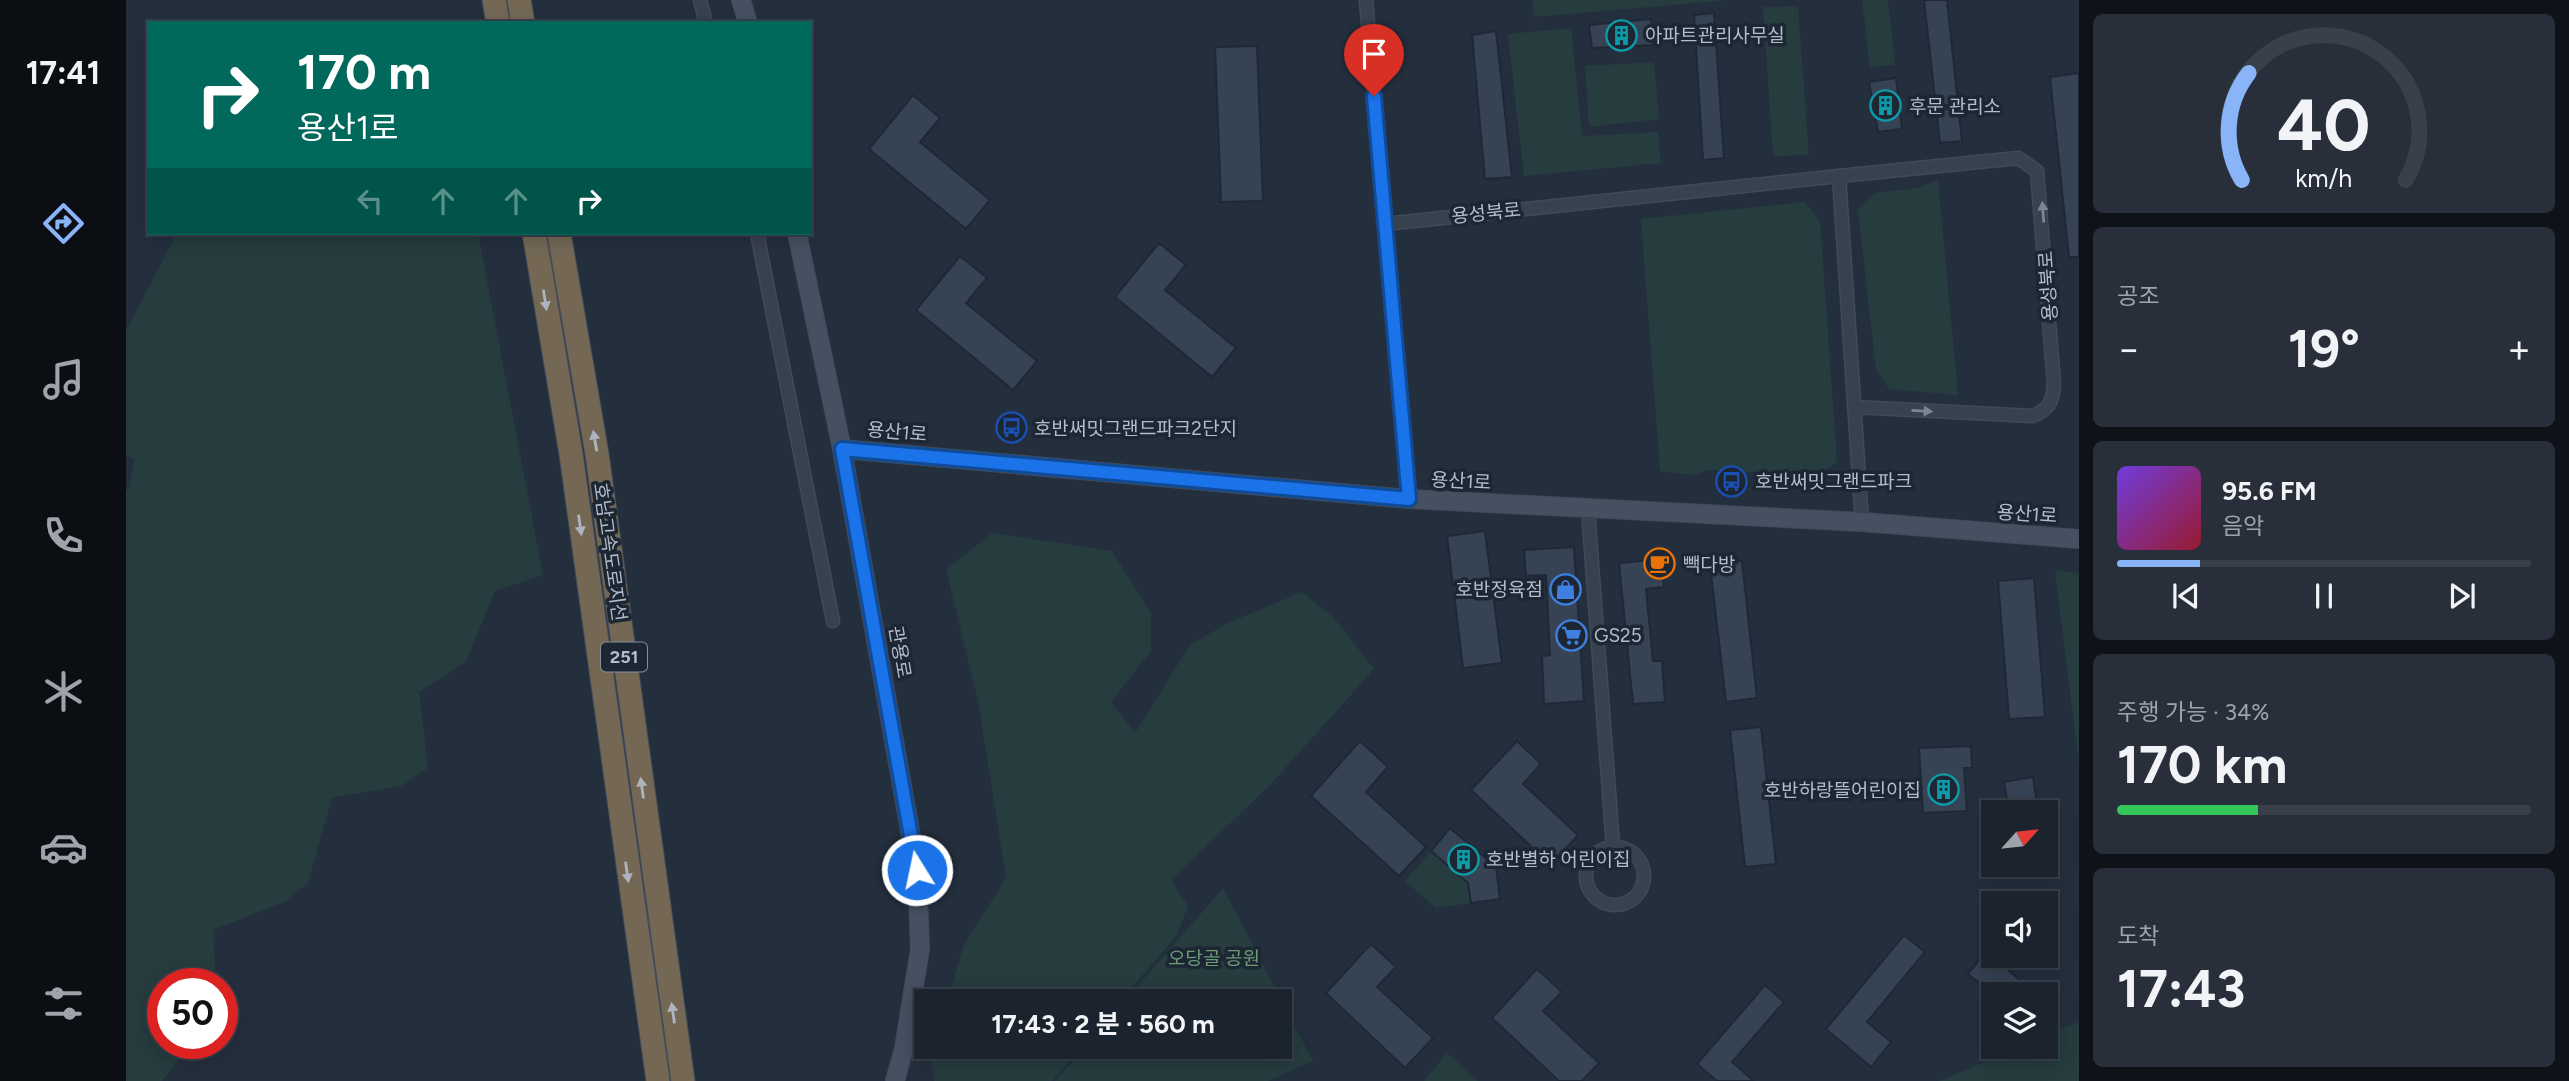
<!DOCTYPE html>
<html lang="ko">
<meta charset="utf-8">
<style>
body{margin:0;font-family:Figtree,"Noto Sans KR",sans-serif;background:#282f3a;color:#f1f3f6;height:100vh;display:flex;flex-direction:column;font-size:26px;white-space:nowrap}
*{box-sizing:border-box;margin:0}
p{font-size:23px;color:#a0a4aa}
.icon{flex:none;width:38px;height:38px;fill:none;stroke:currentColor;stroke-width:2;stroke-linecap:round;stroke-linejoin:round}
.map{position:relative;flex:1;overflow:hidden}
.sheet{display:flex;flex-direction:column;gap:14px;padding:14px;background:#0f1319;width:490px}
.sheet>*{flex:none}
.hud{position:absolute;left:21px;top:21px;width:665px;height:214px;border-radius:0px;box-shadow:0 4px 18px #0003,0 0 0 2px #39404a;background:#00695c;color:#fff;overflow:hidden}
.needle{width:46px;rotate:63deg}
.tools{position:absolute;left:1855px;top:800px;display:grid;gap:14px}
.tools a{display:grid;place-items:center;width:77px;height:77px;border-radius:0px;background:#1b232e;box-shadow:0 4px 18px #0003,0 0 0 2px #39404a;font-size:35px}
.speed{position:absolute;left:21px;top:968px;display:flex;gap:14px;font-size:35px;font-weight:700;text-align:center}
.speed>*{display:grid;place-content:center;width:91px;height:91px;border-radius:50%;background:#1b232e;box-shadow:0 4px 18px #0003,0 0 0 2px #39404a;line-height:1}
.speed .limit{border:10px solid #d22;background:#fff;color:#111}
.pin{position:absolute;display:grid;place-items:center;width:60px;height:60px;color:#fff;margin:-72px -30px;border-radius:50% 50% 50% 0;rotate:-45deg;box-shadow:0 0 7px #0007}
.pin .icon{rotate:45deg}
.me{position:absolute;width:77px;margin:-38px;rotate:350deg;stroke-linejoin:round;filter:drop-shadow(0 0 5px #0008)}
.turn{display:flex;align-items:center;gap:24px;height:147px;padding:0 35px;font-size:32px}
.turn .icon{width:91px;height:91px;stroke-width:2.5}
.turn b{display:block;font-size:49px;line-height:60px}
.lanes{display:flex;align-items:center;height:66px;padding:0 35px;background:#0003;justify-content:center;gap:35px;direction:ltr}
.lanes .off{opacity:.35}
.big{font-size:52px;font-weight:700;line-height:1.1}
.sheet .card{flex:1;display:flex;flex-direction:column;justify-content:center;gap:10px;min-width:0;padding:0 24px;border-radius:10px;background:#282f3a}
.sheet .dial{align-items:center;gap:0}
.dial svg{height:182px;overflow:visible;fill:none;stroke:#39404a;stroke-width:7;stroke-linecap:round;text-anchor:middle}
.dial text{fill:#f1f3f6;stroke:none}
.song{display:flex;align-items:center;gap:21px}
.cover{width:84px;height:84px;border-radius:10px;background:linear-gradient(135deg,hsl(260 70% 55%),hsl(350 70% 35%))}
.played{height:7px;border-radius:4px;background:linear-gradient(90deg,#8ab4f8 20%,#39404a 20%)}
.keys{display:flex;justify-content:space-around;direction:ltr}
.heat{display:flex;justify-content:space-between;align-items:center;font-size:38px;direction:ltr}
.charge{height:10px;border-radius:5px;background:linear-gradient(90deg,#34c759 34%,#39404a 0)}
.trip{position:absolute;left:788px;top:989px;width:378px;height:70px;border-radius:0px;background:#1b232e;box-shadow:0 4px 18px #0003,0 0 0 2px #39404a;font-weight:700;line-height:70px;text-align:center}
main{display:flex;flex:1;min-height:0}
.tabs{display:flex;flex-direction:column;width:126px;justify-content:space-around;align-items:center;background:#0b0e12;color:#a0a4aa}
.tabs .icon{width:49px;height:49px}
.tabs .current{color:#8ab4f8}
.tabs b{font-size:32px;color:#f1f3f6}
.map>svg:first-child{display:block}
.green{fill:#263c3f}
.building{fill:#364354;stroke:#1f2835;stroke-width:2}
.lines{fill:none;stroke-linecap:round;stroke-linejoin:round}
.minor-casing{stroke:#414a57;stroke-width:15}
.secondary-casing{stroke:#414a57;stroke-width:20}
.motorway-casing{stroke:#434c59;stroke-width:25}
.minor{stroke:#38414e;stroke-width:12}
.secondary{stroke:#465061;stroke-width:18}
.motorway{stroke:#746855;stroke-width:23}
.oneway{fill:#7c8592}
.oneway2{fill:#aeb4bd}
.route-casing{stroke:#114b97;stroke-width:18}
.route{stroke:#1a73e8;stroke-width:12}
.labels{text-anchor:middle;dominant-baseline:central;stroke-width:7;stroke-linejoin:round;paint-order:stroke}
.shield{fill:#1d2633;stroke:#878f9c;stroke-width:2}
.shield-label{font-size:18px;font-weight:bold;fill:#b4bcc9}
.poi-label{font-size:19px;fill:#b4bcc9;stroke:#1d2633;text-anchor:start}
.street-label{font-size:19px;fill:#b4bcc9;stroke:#1d2633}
.park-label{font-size:19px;fill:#6b9a76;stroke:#1d2633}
</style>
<main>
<nav class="tabs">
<b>17:41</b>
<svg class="icon current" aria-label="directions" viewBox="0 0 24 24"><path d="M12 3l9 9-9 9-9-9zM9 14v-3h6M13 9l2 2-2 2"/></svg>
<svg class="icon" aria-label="music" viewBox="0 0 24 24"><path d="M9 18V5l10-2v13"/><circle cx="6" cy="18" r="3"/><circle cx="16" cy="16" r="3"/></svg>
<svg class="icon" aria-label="phone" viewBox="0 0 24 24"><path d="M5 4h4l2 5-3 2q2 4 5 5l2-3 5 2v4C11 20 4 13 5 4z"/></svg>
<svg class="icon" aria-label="climate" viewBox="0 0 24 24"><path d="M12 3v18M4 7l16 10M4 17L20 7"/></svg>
<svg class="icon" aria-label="car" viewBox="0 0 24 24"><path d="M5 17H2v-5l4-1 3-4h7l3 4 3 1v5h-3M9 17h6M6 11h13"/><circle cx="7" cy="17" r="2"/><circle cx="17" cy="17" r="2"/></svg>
<svg class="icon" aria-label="filters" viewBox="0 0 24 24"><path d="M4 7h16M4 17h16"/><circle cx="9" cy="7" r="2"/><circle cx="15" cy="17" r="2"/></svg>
</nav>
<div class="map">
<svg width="1953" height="1081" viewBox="0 0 1953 1081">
<rect width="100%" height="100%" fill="#242f3e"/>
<path class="green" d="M 1406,0 L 1604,0 L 1408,17 Z
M 1736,0 L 1762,0 L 1769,65 L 1744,67 Z
M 1672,6 L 1683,155 L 1647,156 L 1637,7 Z
M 1445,28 L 1456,136 L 1532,132 L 1535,163 L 1398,176 L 1382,34 Z
M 1528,62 L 1533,119 L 1463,127 L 1459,66 Z
M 1812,180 L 1832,395 L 1763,389 L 1750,369 L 1732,209 L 1749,193 L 1791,188 Z
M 1679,202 L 1694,220 L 1711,462 L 1689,476 L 1583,470 L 1567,475 L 1534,471 L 1515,219 Z
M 51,233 L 352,233 L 417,575 L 369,591 L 340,662 L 293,692 L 302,768 L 275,786 L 206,798 L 182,883 L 158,902 L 87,930 L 90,983 L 37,984 L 37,1043 L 66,1043 L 36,1081 L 0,1081 L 0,491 L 3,488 L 8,459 L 0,454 L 0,331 Z
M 866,533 L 986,551 L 1025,614 L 1025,651 L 985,702 L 1009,733 L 1064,645 L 1102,623 L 1176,592 L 1208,618 L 1248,669 L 1145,784 L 1045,880 L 1062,906 L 1051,935 L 994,1001 L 821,1001 L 838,945 L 880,878 L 852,700 L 820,570 Z
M 1929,570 L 1953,573 L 1953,764 Z
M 1305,851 L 1342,883 L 1345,903 L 1310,908 L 1279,881 Z
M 1097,888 L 1187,1061 L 1142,1081 L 929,1081 L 959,1047 L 1153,1046 L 1153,1001 L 999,1001 Z
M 1953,1022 L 1953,1081 L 1813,1081 L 1895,1047 L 1920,1046 L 1920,1036 Z
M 808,1047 L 808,1046 L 954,1047 L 926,1081 L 808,1081 L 805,1059 Z
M 1321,1053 L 1352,1081 L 1298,1081 Z"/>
<path class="building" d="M 1798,0 L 1821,0 L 1836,141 L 1814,143 Z
M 1588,13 L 1598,158 L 1577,160 L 1568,15 Z
M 1525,19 L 1527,45 L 1466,48 L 1463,25 Z
M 1370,31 L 1386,177 L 1359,179 L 1346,35 Z
M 1131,46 L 1137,201 L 1095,202 L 1089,47 Z
M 1953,73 L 1953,257 L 1943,257 L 1924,77 Z
M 1770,78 L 1776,129 L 1752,132 L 1743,82 Z
M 787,95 L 814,118 L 794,142 L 864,200 L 840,229 L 743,149 Z
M 1033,243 L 1060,265 L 1039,290 L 1110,348 L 1086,377 L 989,297 Z
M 834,256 L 861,278 L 840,303 L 911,361 L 887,390 L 790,310 Z
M 1359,531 L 1376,663 L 1337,668 L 1321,536 Z
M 1448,547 L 1458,701 L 1418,704 L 1416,656 L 1424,655 L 1420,575 L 1400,576 L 1398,550 Z
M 1535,559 L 1538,587 L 1520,589 L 1527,661 L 1536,661 L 1539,702 L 1507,704 L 1493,563 Z
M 1616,561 L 1631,698 L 1600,702 L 1584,565 Z
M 1908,578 L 1919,717 L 1883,719 L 1872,581 Z
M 1635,727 L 1650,864 L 1619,867 L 1604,730 Z
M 1234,741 L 1262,767 L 1240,792 L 1300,847 L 1273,876 L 1185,796 Z
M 1391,741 L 1415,764 L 1397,784 L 1452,835 L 1425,865 L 1345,790 Z
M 1845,746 L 1846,768 L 1838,768 L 1841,811 L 1797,813 L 1793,748 Z
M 1907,777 L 1912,812 L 1883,812 L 1878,782 Z
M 1324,828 L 1370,867 L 1374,899 L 1345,903 L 1342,883 L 1305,851 Z
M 1778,935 L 1799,952 L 1741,1022 L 1765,1042 L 1745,1067 L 1700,1029 Z
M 1867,943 L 1867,956 L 1896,956 L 1883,971 L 1910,994 L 1867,994 L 1842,974 Z
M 1245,944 L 1270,967 L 1251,987 L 1307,1038 L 1279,1068 L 1200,993 Z
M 1411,969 L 1436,992 L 1417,1011 L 1473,1063 L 1456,1081 L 1433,1081 L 1366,1018 Z
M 1639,985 L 1658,1002 L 1606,1062 L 1628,1081 L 1591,1081 L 1571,1064 Z"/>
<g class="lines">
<defs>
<path id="minor" d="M 574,0 L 580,23
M 1240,0 L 1283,499
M 1713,176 L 1892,158 L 1911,171 L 1928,384 C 1927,402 1923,409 1907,416 L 1728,407
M 1259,224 L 1713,176 L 1736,522
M 631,233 L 707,621
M 1462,510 L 1487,846
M1460 876a29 29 0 1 1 58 0a29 29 0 1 1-58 0Z"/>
<path id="secondary" d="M 615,0 L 622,23
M 671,233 L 716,449 L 791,870 L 794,949 L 778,1048 L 769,1081
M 716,449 L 1283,499 L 1736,522 L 1953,539"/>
<path id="motorway" d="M 368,0 L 372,23
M 393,0 L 397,23
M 408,233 L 445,454 L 532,1081
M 433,233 L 471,454 L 557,1081"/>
</defs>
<use href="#minor" class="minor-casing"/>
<use href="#secondary" class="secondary-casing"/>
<use href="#motorway" class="motorway-casing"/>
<use href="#minor" class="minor"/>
<use href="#secondary" class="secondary"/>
<use href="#motorway" class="motorway"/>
</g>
<defs><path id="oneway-solid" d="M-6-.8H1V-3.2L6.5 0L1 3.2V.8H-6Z" transform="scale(1.75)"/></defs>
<g class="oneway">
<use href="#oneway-solid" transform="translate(1917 212) rotate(-94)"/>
<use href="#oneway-solid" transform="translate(1796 411) rotate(3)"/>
</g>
<g class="oneway2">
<use href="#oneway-solid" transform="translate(419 300) rotate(81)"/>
<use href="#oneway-solid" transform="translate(469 441) rotate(-100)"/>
<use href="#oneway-solid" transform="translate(454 525) rotate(82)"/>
<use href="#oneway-solid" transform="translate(516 788) rotate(-98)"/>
<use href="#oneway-solid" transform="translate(501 872) rotate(82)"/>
<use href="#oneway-solid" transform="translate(547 1013) rotate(-98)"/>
</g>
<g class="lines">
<defs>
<path id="route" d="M 791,870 L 716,449 L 1283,499 L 1248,96"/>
</defs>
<use href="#route" class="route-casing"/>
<use href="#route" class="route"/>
</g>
<defs>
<symbol id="building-ring" viewBox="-11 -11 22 22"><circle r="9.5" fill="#1d2633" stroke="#0f9aa8" stroke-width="1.5"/><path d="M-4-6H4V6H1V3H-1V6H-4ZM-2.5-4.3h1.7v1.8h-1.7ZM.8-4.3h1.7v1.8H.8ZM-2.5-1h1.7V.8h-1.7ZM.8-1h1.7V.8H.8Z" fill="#0f9aa8"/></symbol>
<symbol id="bus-ring" viewBox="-11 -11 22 22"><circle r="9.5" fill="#1d2633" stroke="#1a4fb4" stroke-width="1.5"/><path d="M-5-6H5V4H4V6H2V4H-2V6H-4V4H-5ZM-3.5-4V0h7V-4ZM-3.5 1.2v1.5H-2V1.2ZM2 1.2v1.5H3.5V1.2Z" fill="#1a4fb4"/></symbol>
<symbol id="cafe-ring" viewBox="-11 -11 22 22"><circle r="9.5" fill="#1d2633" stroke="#e8710a" stroke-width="1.5"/><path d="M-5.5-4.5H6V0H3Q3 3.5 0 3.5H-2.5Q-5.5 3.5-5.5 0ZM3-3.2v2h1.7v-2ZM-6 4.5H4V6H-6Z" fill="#e8710a"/></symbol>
<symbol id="shop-ring" viewBox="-11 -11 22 22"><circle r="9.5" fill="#1d2633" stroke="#3f7fe0" stroke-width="1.5"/><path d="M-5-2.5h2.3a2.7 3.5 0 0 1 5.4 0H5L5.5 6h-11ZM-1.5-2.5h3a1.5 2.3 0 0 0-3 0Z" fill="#3f7fe0"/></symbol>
<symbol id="supermarket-ring" viewBox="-11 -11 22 22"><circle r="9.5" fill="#1d2633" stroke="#3f7fe0" stroke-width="1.5"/><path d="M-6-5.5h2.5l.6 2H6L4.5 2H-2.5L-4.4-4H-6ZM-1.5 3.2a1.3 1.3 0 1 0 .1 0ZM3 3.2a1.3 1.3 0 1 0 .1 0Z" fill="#3f7fe0"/></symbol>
</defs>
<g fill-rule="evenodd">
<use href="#building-ring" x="1478" y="18" width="35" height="35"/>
<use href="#building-ring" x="1742" y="88" width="35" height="35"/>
<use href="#bus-ring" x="868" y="410" width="35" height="35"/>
<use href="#bus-ring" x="1588" y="464" width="35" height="35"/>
<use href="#cafe-ring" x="1516" y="546" width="35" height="35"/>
<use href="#shop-ring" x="1422" y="572" width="35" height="35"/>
<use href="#supermarket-ring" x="1428" y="618" width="35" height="35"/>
<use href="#building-ring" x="1800" y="772" width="35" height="35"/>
<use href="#building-ring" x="1320" y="842" width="35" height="35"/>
</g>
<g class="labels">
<rect class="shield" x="475" y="642.5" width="46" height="29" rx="5"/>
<g class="shield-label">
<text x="498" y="657">251</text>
</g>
<g class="poi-label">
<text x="1519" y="35">아파트관리사무실</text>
<text x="1783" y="106">후문 관리소</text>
<text x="908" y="428">호반써밋그랜드파크2단지</text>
<text x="1629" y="481">호반써밋그랜드파크</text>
<text x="1557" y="564">빽다방</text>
<text x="1417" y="589" text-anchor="end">호반정육점</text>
<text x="1468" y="635">GS25</text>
<text x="1795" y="790" text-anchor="end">호반하랑뜰어린이집</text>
<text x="1360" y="859">호반별하 어린이집</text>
</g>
<g class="street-label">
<text transform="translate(1360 213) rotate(-6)">용성북로</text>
<text transform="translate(1922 286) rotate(-94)">용성북로</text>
<text transform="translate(771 432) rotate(5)">용산1로</text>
<text transform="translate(1335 481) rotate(3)">용산1로</text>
<text transform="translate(1901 514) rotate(4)">용산1로</text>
<text transform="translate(484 552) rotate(82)">호남고속도로지선</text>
<text transform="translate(774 652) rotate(80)">관용로</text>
</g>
<g class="park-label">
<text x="1088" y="958">오당골 공원</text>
</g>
</g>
</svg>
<div class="tools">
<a><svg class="needle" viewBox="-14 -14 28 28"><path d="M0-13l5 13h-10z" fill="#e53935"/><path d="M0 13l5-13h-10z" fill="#a0a4aa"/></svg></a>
<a><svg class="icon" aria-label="sound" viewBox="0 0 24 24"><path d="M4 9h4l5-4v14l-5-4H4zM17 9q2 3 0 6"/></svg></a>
<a><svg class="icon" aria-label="layers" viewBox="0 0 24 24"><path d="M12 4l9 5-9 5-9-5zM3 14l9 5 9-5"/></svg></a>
</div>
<div class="speed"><div class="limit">50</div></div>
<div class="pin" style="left:1248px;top:96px;background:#d93025"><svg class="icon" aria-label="arrive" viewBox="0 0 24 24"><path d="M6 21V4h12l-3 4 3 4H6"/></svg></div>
<svg class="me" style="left:791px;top:870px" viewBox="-20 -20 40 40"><circle r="17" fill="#1a73e8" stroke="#fff" stroke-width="3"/><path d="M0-11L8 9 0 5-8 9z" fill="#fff"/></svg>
<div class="trip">17:43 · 2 분 · 560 m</div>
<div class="hud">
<div class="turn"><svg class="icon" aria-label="right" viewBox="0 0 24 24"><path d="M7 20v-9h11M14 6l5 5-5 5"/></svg><div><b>170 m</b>용산1로</div></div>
<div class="lanes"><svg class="icon off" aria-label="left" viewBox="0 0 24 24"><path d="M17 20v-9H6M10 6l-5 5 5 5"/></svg><svg class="icon off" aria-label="ahead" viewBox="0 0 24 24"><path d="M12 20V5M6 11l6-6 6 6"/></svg><svg class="icon off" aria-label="ahead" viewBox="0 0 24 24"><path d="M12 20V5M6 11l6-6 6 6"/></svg><svg class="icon" aria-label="right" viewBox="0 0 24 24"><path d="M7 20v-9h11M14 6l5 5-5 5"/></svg></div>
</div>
</div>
<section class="sheet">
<div class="card dial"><svg viewBox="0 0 100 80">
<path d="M14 69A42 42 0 1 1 86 69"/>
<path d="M14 69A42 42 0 0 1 17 22" stroke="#8ab4f8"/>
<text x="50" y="56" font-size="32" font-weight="700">40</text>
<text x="50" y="72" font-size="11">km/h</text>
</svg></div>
<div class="card"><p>공조</p>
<div class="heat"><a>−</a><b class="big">19°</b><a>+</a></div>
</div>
<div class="card">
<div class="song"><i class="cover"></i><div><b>95.6 FM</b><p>음악</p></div></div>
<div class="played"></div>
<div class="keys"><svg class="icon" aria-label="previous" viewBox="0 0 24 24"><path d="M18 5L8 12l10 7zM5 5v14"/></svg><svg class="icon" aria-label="pause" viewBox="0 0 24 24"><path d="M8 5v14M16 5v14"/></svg><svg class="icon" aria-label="next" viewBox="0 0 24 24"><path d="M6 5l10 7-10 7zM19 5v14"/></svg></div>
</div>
<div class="card"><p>주행 가능 · 34%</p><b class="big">170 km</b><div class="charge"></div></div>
<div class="card"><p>도착</p><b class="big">17:43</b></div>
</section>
</main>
